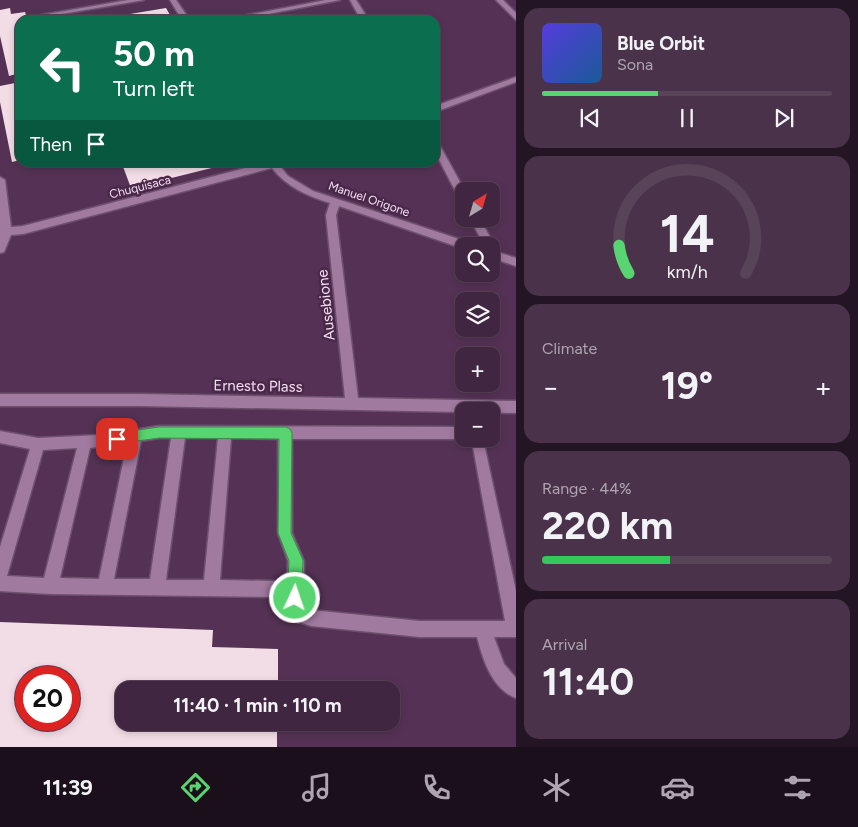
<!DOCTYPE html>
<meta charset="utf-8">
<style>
body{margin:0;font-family:Figtree,sans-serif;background:#4b324b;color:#f1f3f6;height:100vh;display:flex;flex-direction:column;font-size:19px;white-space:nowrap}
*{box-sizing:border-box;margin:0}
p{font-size:16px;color:#aea5b1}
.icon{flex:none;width:28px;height:28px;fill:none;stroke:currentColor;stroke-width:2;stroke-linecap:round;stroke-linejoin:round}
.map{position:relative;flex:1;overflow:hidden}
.drawer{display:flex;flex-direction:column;gap:8px;padding:8px;background:#231523;width:342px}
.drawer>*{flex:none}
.hud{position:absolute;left:15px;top:15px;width:425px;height:152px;border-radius:15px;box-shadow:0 2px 8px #0003,0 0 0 1px #594359;background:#0b6e4f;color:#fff;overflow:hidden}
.needle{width:32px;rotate:37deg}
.controls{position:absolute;left:455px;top:182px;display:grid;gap:10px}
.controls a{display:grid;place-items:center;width:45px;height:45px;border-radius:10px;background:#402640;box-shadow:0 2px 8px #0003,0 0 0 1px #594359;font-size:25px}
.speed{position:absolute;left:15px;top:666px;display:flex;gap:10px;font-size:25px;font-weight:700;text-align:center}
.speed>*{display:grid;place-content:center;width:65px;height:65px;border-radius:50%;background:#402640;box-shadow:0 2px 8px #0003,0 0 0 1px #594359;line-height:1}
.speed .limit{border:8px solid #d22;background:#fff;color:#111}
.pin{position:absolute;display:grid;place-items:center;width:42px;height:42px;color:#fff;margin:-21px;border-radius:10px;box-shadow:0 2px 8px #0006}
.me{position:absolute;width:55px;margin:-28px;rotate:3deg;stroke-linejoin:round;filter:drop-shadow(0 0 4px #0008)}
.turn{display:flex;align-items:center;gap:18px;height:105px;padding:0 15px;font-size:22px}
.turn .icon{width:65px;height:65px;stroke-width:2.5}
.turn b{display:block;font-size:35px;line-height:42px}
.then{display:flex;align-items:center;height:48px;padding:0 15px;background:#0003;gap:10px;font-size:19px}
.big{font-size:38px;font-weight:700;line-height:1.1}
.drawer .card{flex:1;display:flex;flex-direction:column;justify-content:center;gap:8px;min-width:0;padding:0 18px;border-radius:15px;background:#4b324b}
.drawer .dial{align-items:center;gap:0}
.dial svg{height:130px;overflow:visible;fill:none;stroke:#594359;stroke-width:7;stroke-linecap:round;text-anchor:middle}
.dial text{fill:#f1f3f6;stroke:none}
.song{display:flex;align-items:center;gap:15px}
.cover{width:60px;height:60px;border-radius:8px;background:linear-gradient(135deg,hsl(250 70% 55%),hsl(210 70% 35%))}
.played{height:5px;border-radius:2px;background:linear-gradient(90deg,#58d570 40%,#594359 40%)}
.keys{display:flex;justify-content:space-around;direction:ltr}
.heat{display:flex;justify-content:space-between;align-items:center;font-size:28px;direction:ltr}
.charge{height:8px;border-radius:4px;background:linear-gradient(90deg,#34c759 44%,#594359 0)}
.trip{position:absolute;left:115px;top:681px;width:285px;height:50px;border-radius:15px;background:#402640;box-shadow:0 2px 8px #0003,0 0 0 1px #594359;font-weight:700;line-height:50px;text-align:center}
.dock{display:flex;height:80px;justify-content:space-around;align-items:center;background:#1a0f1a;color:#aea5b1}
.dock .icon{width:35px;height:35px}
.dock .on{color:#58d570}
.dock b{font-size:22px;color:#f1f3f6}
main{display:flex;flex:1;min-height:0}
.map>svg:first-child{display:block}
.building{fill:#f2dce6;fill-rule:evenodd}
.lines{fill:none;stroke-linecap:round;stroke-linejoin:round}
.minor-casing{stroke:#6e506e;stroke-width:3}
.minor{fill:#a17aa0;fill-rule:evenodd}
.route{fill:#58d570;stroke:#398a49}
.labels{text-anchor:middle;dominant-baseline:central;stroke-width:5;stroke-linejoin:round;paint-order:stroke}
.far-street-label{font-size:12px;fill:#f5dff4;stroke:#4a284a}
.street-label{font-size:15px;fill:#f5dff4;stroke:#4a284a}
</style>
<main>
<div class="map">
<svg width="516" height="747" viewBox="0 0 516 747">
<rect width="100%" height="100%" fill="#553255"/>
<path class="building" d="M 10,8 L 11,14 L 25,12 L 28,20 L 20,20 L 20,73 L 9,76 L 0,36 L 0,10 Z
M 166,8 L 173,20 L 100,20 L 100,19 Z
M 20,82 L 20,160 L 12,162 L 0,102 L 0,86 Z
M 128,162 L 231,162 L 232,163 L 131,188 L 122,164 Z
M 0,622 L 213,630 L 212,647 L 278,649 L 278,690 L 124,690 L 124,722 L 277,722 L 277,747 L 0,747 ZM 26,678 L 69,678 L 69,720 L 26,720 Z"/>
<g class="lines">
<defs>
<path id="minor" d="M 128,0 L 144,0 L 44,17 L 41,15 Z
M 170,0 L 176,0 L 190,20 L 182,20 Z
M 326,0 L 340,0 L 237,20 L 221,20 Z
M 350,0 L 356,0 L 369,20 L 361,20 Z
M 496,0 L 503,0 L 516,13 L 516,20 Z
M 516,77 L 516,82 L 435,112 L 435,106 Z
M 435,141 L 439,144 L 465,191 L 464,201 L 459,198 L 435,152 Z
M 268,162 L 288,162 L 280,166 L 288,176 L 313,191 L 471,243 L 472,246 L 464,246 L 464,249 L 339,206 L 336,215 L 358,398 L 516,401 L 516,413 L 140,406 L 0,406 L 0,394 L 140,394 L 345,398 L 326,215 L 330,203 C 307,196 287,187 272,168 L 23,234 L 11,235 L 4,252 L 0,253 L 0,177 L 5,180 L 11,227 L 23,226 Z
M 470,219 L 480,219 L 495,246 L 494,249 L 491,249 L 491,246 L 485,246 Z
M 491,250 L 516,258 L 516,266 L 491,258 Z
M 159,426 L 464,427 L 464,439 L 292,439 L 292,533 L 304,561 L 304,607 L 311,610 L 420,621 L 505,621 L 473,447 L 468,439 L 483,439 L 516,591 L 516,637 L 494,637 L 504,664 L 516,678 L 516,698 C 492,689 483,660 477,637 L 420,637 L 311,626 L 290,619 L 287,603 L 275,597 L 50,594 L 0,591 L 0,547 L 30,449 L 0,443 L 0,431 L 38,438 L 99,435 ZM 159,438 L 171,438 L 150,579 L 114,579 L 141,441 ZM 185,438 L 218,438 L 204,580 L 166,580 ZM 231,438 L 278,439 L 278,533 L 288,561 L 287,586 L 275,581 L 220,580 ZM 127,443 L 99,579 L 60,578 L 90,448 ZM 77,448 L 44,578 L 7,576 L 43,450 Z"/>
</defs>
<use href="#minor" class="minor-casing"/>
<use href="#minor" class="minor"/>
</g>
<path class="route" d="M 159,427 L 286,427 L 290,429 L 292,433 L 291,533 L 303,560 L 302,598 L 300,603 L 295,605 L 289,603 L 287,598 L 289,561 L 278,533 L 279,439 L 159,438 L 117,444 L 113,443 L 111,439 L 113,435 L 117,433 Z"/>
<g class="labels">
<g class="far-street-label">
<text transform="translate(140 187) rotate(-14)">Chuquisaca</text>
<text transform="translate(369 199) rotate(19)">Manuel Origone</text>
</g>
<g class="street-label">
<text transform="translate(326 305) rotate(-96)">Ausebione</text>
<text transform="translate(258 386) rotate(1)">Ernesto Plass</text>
</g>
</g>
</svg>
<div class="controls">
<a><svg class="needle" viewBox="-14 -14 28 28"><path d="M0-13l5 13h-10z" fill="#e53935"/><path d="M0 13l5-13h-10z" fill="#aea5b1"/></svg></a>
<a><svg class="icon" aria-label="search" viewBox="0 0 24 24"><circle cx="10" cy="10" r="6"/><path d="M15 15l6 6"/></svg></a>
<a><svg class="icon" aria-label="layers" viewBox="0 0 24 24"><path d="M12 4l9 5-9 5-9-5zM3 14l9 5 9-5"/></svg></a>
<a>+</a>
<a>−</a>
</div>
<div class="speed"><div class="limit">20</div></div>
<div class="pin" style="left:117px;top:439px;background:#d93025"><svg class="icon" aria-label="arrive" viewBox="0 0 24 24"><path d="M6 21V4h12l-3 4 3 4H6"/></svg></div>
<svg class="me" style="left:295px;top:598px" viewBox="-20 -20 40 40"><circle r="17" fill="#58d570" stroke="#fff" stroke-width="3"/><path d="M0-11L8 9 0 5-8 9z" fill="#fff"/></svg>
<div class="trip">11:40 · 1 min · 110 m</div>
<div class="hud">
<div class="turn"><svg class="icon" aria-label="left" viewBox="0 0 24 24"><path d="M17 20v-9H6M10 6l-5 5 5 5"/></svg><div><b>50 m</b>Turn left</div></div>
<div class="then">Then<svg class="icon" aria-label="arrive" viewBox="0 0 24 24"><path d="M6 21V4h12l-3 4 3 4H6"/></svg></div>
</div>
</div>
<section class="drawer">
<div class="card">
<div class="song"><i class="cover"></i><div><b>Blue Orbit</b><p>Sona</p></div></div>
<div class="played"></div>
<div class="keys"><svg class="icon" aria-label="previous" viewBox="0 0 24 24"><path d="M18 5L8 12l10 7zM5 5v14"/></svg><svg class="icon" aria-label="pause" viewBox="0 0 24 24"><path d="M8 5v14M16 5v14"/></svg><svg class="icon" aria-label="next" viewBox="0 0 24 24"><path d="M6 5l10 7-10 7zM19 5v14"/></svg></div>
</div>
<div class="card dial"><svg viewBox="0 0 100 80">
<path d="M14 69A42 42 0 1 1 86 69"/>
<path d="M14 69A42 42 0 0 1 8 52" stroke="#58d570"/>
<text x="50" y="56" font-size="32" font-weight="700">14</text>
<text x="50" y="72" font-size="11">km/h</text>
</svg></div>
<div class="card"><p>Climate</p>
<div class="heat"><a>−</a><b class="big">19°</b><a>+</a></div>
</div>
<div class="card"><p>Range · 44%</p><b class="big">220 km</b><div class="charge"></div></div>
<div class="card"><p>Arrival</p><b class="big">11:40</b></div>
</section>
</main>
<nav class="dock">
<b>11:39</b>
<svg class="icon on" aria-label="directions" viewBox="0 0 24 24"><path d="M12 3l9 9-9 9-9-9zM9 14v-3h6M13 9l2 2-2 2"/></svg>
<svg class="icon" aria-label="music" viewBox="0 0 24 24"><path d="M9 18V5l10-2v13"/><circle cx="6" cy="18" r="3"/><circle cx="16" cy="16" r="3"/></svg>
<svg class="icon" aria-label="phone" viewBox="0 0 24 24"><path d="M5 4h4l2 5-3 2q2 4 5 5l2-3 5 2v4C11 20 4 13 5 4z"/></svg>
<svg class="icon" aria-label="climate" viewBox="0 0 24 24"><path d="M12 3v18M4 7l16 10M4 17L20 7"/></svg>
<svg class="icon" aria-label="car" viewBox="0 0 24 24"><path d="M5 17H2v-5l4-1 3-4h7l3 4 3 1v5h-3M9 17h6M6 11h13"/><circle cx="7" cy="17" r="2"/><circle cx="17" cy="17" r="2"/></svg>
<svg class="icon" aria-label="filters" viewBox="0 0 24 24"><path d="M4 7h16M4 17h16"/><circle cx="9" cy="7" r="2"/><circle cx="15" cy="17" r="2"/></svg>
</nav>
